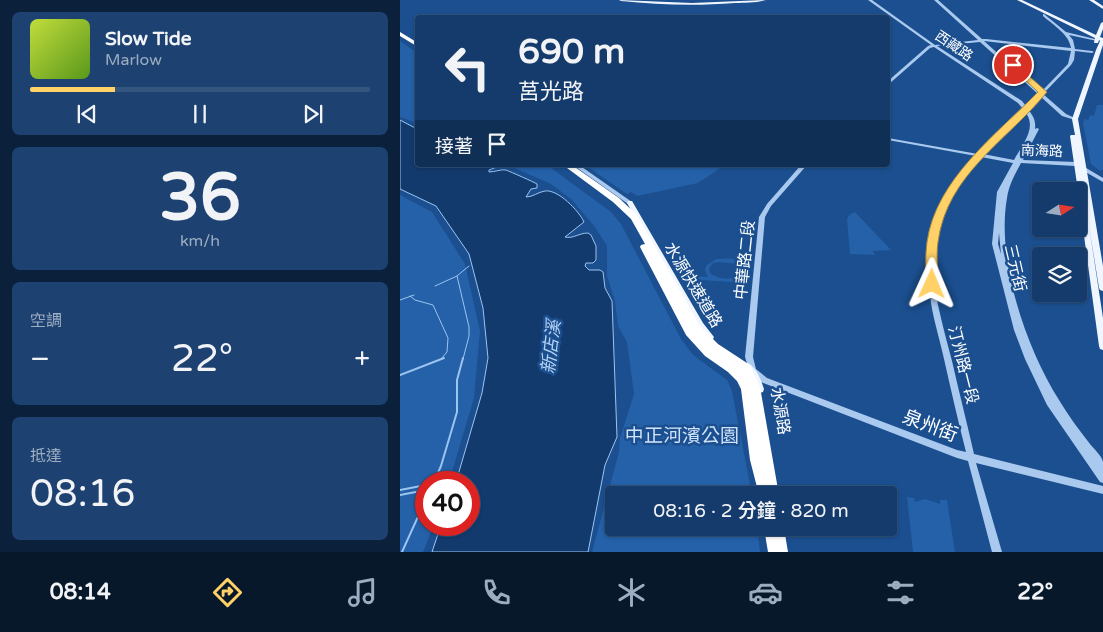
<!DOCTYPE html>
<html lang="zh-TW">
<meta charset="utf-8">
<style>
body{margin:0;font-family:"Varela Round","Noto Sans TC",sans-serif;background:#1d4271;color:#f1f3f6;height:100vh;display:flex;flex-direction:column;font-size:19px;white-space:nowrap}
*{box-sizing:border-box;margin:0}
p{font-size:16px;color:#9dadc1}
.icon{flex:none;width:28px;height:28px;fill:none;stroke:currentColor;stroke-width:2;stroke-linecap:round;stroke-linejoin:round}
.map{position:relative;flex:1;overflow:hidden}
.side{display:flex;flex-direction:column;gap:12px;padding:12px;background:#0b203b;width:400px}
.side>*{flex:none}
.banner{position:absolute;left:15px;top:15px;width:475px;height:152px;border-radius:5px;box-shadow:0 1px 4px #0004,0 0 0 1px #33557e;background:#143b6b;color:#f1f3f6;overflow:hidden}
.needle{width:32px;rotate:78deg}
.controls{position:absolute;left:632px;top:182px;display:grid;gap:10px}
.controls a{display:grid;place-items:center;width:55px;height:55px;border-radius:5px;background:#143b6b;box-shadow:0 1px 4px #0004,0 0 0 1px #33557e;font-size:25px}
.speed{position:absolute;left:15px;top:471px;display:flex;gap:10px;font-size:25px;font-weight:700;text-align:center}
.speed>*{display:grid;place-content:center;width:65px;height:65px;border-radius:50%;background:#143b6b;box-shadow:0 1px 4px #0004,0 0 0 1px #33557e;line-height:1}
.speed .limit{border:8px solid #d22;background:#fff;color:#111}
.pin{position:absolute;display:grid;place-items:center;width:42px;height:42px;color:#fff;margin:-21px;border:2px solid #fff;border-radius:50%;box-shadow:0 1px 5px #0007}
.me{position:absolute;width:55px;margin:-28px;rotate:1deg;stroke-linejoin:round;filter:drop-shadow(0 0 4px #0008)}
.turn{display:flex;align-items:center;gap:18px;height:105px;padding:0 20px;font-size:22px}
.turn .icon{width:65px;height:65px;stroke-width:2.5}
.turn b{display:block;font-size:35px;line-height:42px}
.then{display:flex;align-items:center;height:48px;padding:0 20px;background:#0003;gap:10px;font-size:19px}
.big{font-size:38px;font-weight:600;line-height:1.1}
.side .widget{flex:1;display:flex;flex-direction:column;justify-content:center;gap:8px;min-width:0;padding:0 18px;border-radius:8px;background:#1d4271}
.side .dial{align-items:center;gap:0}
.dial b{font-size:65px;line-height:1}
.song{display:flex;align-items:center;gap:15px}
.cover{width:60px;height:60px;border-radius:8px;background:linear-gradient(135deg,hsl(70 70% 55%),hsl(90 70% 35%))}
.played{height:5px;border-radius:2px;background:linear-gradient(90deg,#ffd166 25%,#33557e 25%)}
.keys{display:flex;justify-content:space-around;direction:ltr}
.heat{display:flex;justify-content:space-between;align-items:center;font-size:28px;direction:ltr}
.trip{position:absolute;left:205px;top:486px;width:292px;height:50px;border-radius:5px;background:#143b6b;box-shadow:0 1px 4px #0004,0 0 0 1px #33557e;font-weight:600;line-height:50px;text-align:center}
.dock{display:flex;height:80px;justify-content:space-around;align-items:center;background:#08182b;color:#9dadc1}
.dock .icon{width:35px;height:35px}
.dock .current{color:#ffd166}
.dock b{font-size:22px;color:#f1f3f6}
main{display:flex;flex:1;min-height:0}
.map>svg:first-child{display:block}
.green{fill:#2461a8;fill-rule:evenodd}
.water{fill:#123a6d;stroke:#9cc4f0}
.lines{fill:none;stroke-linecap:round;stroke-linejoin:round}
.stream-far1{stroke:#9cc4f0;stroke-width:1}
.stream{stroke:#9cc4f0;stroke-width:2}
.minor{fill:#a9c9ee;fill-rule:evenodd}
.major{fill:#f0f6ff;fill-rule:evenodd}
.highway{fill:#fff;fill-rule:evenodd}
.route{fill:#ffd166;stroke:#a68842}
.labels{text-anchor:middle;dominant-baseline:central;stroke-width:5;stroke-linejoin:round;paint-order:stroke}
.far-street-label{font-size:14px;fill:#fff;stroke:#1b4f8f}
.street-label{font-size:16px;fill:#fff;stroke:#1b4f8f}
.water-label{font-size:18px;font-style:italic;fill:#b5d3f5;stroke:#1b4f8f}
.near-street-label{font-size:19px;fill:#fff;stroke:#1b4f8f}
.near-park-label{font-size:19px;fill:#cfe3fa;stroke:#1b4f8f}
</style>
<main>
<section class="side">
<div class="widget">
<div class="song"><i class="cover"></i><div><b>Slow Tide</b><p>Marlow</p></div></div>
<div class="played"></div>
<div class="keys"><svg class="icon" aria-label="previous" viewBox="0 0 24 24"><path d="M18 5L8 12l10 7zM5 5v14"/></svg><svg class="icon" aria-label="pause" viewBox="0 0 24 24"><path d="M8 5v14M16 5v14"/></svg><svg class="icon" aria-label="next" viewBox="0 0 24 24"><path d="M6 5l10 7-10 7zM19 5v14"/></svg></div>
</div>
<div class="widget dial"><b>36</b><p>km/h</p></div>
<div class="widget"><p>空調</p>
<div class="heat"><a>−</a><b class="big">22°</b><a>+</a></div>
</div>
<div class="widget"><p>抵達</p><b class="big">08:16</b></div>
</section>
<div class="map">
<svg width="703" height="552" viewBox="0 0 703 552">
<rect width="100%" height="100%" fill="#1b4f8f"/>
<path class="green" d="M 0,41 L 17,53 L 17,123 L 0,117 Z
M 697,105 L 703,105 L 703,169 L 700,171 L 691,164 L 683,123 L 684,119 L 688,120 L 690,115 L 694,116 Z
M 108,165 L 147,165 L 211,212 L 221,224 L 281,339 L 293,355 L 327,380 L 332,391 L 352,495 L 214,495 L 214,528 L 357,528 L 360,552 L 192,552 L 219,452 L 220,438 L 234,394 L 227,342 L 218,326 L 215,301 L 207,276 L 207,246 L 195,227 L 172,200 L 151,184 Z
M 185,165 L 321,165 L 322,167 L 298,183 L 237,196 L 231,192 L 227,194 Z
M 0,195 L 32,212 L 65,264 L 80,331 L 74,398 L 49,482 L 26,482 L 26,525 L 34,525 L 23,552 L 0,552 Z
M 455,212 L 491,250 L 473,251 L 475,255 L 450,254 L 447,219 L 450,214 Z
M 316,259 C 328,258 343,257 348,270 L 343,279 L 346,279 L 345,283 L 286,279 L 287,276 L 308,277 L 305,271 L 306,266 ZM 319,262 L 339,264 L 344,269 L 343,273 C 336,281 318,280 310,273 L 309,268 L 313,263 Z
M 507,497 L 514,498 L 515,502 L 525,499 L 540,504 L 540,500 L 547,500 L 555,552 L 513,552 Z"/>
<path class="water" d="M 0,120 L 17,129 L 18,165 L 97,165 L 97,167 L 89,170 L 89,172 C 95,172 101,169 106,170 C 111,172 134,182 137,184 L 137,188 L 131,189 L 126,197 C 133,197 138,192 145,191 C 158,189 179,211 184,222 L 165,237 C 173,239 179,233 188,233 L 191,235 L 196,246 L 196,260 L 193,263 L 186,263 L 185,266 L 189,270 L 200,270 L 203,272 L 205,288 L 212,301 L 217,437 L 205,465 L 188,552 L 32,552 L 41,525 L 69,525 L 69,482 L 56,482 L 82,393 L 88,358 L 83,308 L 69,254 L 36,206 L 0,189 Z"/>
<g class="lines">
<path class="stream-far1" d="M 57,276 L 69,327 L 69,336 L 63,359
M 35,286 L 57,276 L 69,266
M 10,296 L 15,300 L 33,305 L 48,338 L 47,352 L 41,359
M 0,300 L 14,295"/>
<path class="stream" d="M 0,375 L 44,358
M 34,482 L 41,466 L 57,412 L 57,380 L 63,358
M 0,490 L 26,485
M 0,495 L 26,490
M 2,552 L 26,499"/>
<path class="minor" d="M 468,0 L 472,0 L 535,45 L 578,40 L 534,0 L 538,0 L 582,39 L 586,39 L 671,48 C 669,34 653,25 643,16 L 643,14 L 644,14 L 666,32 L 699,40 L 697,41 L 669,35 L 673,40 L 675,49 L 692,51 L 694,52 L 692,53 L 675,51 L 674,60 L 671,65 L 643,94 L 666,114 L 677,119 L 675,120 L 662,116 L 641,97 L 628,109 C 633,116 636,120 635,129 L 637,128 L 639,129 L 623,160 L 676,162 L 703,178 L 703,182 L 675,166 L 621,163 C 615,174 609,185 607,198 C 596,260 626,348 659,400 C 668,415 679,430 690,444 C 694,449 702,456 703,462 C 703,468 703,476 703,483 L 700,482 L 647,405 L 625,359 L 614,330 L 592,244 L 597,192 L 613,163 L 581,157 C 570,168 559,179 551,193 C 533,226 531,268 538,305 C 542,324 547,342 552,361 C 559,392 567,423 574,454 L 703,486 L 703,494 L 576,463 L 602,552 L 592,552 L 568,461 L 557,458 L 361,382 L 350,373 L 345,357 L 359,217 L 367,204 L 401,165 L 407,165 L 371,206 L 365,217 L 353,357 L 356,369 L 367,378 L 557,450 L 566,452 C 558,421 551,390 544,359 C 540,340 534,322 531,303 C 526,266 528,225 547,191 C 554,178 566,167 576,156 L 488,140 L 488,138 L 578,154 L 623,109 L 618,103 L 534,47 L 530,48 L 489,84 L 488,84 L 488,81 L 528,46 L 531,45 ZM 584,41 L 671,51 L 668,64 L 641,92 ZM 580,42 L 638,94 L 626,106 L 622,101 L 537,46 ZM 625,112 C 638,127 622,145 614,160 L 583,154 ZM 599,233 L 601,254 L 598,244 Z
M 173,165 L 179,165 L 232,202 L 233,203 L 232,204 L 228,204 Z"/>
<path class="major" d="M 219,0 L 292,3 L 366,0 C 357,3 345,3 335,3 C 297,6 259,5 221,1 Z
M 617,0 L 622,0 L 696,35 L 701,23 L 703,22 L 703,29 L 700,37 L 703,38 L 703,45 L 678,119 L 703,266 L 703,291 L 700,290 L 699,288 L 689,226 L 703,318 L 703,350 L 700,349 L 699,346 L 679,199 L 679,191 L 678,191 L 670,136 L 671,135 L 675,135 L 672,119 L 696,50 L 700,41 L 699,40 L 698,43 L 694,43 L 695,38 Z
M 689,0 L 694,0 L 703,6 L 703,9 Z
M 228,201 L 232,201 L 303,323 L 314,337 L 313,339 C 306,342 301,332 297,327 L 227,203 Z
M 348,363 C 357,368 361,380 364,389 L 363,392 L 360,393 L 357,392 C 353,383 348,375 344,367 L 345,364 Z"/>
<path class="highway" d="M 0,32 L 18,43 L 18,47 L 0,36 Z
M 163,165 L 172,165 L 219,198 L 237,215 L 300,326 L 318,344 L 350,365 L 360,387 L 379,495 L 359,495 L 350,460 L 341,389 L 337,381 L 328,372 L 305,356 L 286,335 L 240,247 L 241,245 L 245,244 L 231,219 L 213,202 Z
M 364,528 L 384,528 L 388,552 L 368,552 Z"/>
</g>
<path class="route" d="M 613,62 L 647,92 C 607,141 547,174 538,242 C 536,255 538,270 538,284 L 536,287 L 528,287 L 526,284 C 526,270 525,256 527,242 C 536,179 596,135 638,92 L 610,66 L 609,65 Z"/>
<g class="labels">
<g class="far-street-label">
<text transform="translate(554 46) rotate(34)">西藏路</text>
<text transform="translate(642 151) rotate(2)">南海路</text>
</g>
<g class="street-label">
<text transform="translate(345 260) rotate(-84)">中華路二段</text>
<text transform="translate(615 268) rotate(77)">三元街</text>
<text transform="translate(293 285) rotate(59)">水源快速道路</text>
<text transform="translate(563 365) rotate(76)">汀州路一段</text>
<text transform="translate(380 411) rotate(80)">水源路</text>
</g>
<g class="water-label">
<text transform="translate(151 347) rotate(-83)">新店溪</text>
</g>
<g class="near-street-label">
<text transform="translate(530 426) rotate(21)">泉州街</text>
</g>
<g class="near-park-label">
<text x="282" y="436">中正河濱公園</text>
</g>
</g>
</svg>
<div class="controls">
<a><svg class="needle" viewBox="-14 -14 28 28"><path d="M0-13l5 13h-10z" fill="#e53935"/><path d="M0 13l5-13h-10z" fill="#9dadc1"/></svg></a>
<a><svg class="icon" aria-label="layers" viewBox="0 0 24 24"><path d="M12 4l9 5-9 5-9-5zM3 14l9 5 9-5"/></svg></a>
</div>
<div class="speed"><div class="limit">40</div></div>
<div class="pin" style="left:613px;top:65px;background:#d93025"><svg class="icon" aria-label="arrive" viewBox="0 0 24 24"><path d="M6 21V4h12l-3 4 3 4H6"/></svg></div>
<svg class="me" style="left:532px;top:284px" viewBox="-20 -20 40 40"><path d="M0-17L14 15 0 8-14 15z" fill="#ffd166" stroke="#fff" stroke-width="4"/></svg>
<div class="trip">08:16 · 2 分鐘 · 820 m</div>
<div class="banner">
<div class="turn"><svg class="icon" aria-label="left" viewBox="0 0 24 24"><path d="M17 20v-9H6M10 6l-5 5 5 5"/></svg><div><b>690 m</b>莒光路</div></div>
<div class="then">接著<svg class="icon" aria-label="arrive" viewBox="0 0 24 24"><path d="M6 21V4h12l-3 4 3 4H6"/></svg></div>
</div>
</div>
</main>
<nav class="dock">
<b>08:14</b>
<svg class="icon current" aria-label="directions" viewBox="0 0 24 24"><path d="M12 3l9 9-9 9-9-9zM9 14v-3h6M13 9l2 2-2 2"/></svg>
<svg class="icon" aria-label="music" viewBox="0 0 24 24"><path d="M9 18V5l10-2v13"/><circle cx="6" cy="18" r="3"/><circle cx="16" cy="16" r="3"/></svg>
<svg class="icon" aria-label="phone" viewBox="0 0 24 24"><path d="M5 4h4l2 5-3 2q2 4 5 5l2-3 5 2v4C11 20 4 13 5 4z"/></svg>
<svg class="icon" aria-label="climate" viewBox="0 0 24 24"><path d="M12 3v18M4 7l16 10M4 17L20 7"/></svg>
<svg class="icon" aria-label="car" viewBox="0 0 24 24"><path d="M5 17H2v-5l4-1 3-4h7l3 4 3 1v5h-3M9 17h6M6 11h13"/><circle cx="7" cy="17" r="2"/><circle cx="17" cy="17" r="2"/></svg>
<svg class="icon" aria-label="filters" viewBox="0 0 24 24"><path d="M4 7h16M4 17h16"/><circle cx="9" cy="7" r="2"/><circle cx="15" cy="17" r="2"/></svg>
<b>22°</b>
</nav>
